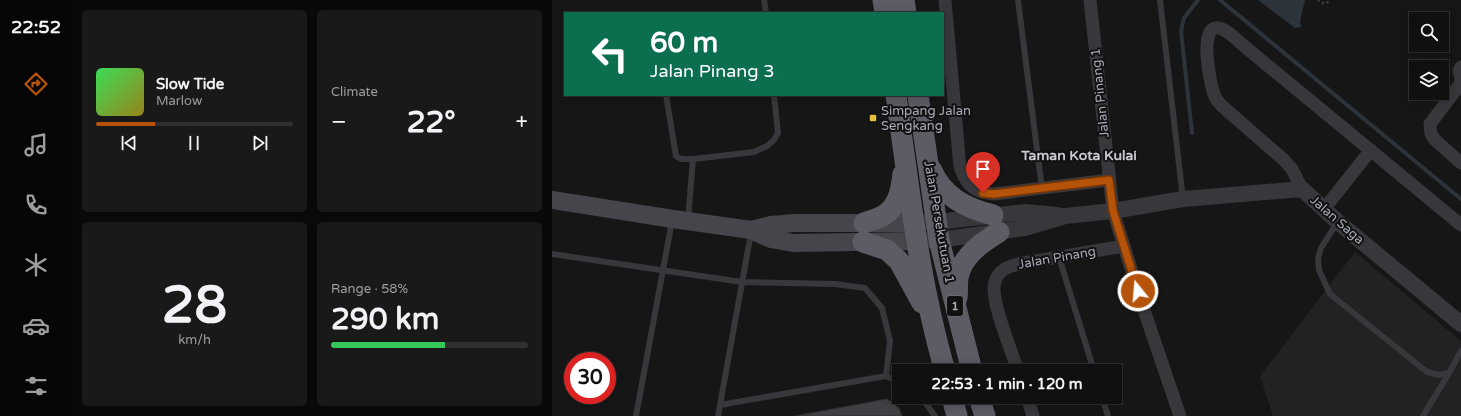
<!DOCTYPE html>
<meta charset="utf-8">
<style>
body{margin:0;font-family:"Varela Round",sans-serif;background:#19191a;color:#f1f3f6;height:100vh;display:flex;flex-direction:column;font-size:15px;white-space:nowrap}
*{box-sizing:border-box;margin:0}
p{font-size:13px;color:#9c9d9f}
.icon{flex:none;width:22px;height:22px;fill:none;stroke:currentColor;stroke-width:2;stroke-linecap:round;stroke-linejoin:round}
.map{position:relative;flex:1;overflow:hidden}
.drawer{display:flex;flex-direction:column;gap:10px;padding:10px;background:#090909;width:480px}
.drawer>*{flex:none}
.guide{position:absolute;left:12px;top:12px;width:380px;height:84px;border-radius:0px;box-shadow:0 2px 10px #0003,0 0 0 1px #303031;background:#0b6e4f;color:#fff;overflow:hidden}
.buttons{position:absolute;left:857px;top:12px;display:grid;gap:8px}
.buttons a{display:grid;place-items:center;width:40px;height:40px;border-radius:0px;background:#101011;box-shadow:0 2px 10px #0003,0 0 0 1px #303031;font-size:20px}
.speed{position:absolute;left:12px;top:352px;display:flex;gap:8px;font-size:20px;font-weight:700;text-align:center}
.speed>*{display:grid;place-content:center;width:52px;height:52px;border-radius:50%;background:#101011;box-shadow:0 2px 10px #0003,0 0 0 1px #303031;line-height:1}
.speed .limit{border:6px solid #d22;background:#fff;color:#111}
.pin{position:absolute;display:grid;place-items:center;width:34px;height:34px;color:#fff;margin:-41px -17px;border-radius:50% 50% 50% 0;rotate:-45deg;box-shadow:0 0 4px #0007}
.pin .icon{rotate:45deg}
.me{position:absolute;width:44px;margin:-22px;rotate:343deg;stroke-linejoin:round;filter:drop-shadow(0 0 3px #0008)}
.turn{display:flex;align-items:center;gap:14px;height:84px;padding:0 20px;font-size:18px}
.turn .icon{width:52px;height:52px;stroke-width:2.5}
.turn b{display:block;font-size:28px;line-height:34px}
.big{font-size:30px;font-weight:800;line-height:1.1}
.drawer .widget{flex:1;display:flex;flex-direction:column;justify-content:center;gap:6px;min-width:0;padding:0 14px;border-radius:6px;background:#19191a}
.drawer .dial{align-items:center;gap:0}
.dial b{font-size:52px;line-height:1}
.song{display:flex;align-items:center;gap:12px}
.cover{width:48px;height:48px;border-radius:6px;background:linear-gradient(135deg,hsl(130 70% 55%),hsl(50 70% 35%))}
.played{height:4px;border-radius:2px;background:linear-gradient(90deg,#b45309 30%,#303031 30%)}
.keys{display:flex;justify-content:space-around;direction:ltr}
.heat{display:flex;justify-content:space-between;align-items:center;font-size:22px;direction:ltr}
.charge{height:6px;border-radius:3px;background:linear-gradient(90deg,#34c759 58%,#303031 0)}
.drawer .tiles{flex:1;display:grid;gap:10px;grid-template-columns:repeat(2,1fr)}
.trip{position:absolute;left:340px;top:364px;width:230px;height:40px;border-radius:0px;background:#101011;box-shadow:0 2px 10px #0003,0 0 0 1px #303031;font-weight:800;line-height:40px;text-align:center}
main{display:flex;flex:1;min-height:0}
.dock{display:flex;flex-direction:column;width:72px;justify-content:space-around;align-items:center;background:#060607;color:#9c9d9f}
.dock .icon{width:28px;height:28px}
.dock .active{color:#b45309}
.dock b{font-size:18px;color:#f1f3f6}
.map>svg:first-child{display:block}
.built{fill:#222224}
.water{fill:#2c333b}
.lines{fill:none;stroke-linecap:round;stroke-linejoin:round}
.stream{stroke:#2c333b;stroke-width:4}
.building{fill:#404044;stroke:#303033}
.path{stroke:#3d3e43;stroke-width:2.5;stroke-dasharray:2 3;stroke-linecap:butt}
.service{stroke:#37373c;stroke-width:6}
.minor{stroke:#37373c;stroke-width:13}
.tertiary{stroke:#37373c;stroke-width:16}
.secondary{stroke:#45464c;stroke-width:18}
.trunk{stroke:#5b5c64;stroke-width:21}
.route-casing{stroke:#753606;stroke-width:10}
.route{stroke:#b45309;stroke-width:7}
.poi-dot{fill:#e8c03d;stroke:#111112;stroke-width:1.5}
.labels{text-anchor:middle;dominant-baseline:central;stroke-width:4;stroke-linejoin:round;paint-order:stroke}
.shield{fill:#111112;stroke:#7b7d86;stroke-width:1}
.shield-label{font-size:12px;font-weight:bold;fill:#a8abb7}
.street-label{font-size:13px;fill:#a8abb7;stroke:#111112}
.poi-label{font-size:13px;fill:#a8abb7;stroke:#111112;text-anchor:start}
.neighbourhood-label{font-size:14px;font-weight:bold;fill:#c9cbd3;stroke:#111112}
</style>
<main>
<nav class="dock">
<b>22:52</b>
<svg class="icon active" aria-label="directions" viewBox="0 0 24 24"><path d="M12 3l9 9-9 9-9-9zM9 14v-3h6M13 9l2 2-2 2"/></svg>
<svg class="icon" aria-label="music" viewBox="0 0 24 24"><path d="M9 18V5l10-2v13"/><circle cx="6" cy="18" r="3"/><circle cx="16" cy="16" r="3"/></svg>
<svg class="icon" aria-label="phone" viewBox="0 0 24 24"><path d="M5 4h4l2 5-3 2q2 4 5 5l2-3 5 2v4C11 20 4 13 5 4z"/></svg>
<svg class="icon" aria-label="climate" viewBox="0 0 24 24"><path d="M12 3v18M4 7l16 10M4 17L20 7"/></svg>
<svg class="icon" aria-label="car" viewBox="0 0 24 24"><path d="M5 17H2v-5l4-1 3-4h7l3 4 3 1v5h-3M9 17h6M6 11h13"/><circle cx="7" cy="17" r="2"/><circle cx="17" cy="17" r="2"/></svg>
<svg class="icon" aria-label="filters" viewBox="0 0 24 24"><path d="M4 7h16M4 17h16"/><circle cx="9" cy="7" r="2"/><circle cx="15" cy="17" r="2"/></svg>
</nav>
<section class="drawer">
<div class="tiles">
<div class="widget">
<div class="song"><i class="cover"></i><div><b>Slow Tide</b><p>Marlow</p></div></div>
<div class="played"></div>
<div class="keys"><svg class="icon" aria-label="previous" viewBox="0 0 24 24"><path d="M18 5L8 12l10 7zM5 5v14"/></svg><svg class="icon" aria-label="pause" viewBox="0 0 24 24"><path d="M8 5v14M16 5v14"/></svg><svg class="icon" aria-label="next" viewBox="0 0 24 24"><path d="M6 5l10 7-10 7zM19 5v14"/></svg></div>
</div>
<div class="widget"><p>Climate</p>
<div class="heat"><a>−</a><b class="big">22°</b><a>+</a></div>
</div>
<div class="widget dial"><b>28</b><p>km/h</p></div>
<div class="widget"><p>Range · 58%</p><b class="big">290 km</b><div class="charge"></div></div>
</div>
</section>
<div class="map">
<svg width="909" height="416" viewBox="0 0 909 416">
<rect width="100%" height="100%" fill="#161617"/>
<path class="built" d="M 803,252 L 909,341 L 909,416 L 721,416 L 708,376 Z"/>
<path class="water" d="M 706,0 L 753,0 L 748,21 L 749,27 L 743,28 Z"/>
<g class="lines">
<path class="stream" d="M 668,0 L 909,199
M 640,133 L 629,31 L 632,18 L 646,0"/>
</g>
<path class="building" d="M 335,399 L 347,408 L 350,416 L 243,416 Z"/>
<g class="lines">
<path class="path" d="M 766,0 L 770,3 L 775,3 L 777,0"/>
<path class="service" d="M 212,0 L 214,13
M 466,0 L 490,189
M 608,0 L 631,199
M 114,95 L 124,156 L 129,159 L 141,159 L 202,152 L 215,146 L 222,140 L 226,133 L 222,95
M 136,220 L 141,159
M 785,223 L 769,248 L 766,258 L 767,270 L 778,294 L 875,372 L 887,375 L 897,373 L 909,351
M 0,254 L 190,282 L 283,284 L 313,288 L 330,308 L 338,341 L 334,376
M 507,257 L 542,371
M 369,397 L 383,416
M 550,397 L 556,416
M 168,405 L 334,376 L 347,382
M 84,416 L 120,221
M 166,416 L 199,233
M 871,416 L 897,373"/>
<path class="minor" d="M 393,0 L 408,167 C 415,186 422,192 442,194 L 557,180
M 538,0 L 561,211 L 591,307 L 628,416
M 909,67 L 907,71 L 909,79
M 909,83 L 878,124 L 879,134 L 883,140 L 909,163
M 750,189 L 740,169 L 732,160 L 670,106 C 667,102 663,99 662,94 C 658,84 646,23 667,28 C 676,30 685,40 692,46 L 909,225
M 772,209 L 819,150
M 466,371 C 460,352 437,298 443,282 C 446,270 456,267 466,264 L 572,246
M 475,397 L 481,416"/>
<path class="tertiary" d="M 362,223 L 385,222 L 473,212 L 505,215
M 365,241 L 387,240 L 473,228 L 513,216 L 561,211 L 631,199 L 750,189 L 786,222 L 909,324"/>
<path class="secondary" d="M 0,200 L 121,219 L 199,230 L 219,239 L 241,243 L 365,241
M 199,230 L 219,225 L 243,223 L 362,223"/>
<path class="trunk" d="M 331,0 L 333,13
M 352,0 L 354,13
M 344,95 C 357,187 367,281 393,371
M 366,95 L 387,240 L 420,371
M 379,169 C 391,197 414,208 441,215
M 312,223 C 318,220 327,219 332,215 C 347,206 349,189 351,174
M 311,242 L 335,250 L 347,261 L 370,303
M 405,298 C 406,291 405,284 406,278 C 410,256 429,243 447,232
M 400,397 L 405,416
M 427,397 L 433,416"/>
</g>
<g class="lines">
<defs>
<path id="route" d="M 431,193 L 442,194 L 557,180 L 561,211 L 586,291"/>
</defs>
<use href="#route" class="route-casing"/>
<use href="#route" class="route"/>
</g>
<rect class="poi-dot" x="317" y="114" width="8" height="8" rx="2"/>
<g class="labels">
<rect class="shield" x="395" y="296" width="16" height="20" rx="3"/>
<g class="shield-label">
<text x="403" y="306">1</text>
</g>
<g class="street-label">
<text transform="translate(548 93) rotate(-96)">Jalan Pinang 1</text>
<text transform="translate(785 220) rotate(41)">Jalan Saga</text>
<text transform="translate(387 222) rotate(80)">Jalan Persekutuan 1</text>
<text transform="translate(505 258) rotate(-10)">Jalan Pinang</text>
</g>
<g class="poi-label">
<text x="329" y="111">Simpang Jalan<tspan x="329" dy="15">Sengkang</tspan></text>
</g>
<g class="neighbourhood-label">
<text x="527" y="155">Taman Kota Kulai</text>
</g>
</g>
</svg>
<div class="buttons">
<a><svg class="icon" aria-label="search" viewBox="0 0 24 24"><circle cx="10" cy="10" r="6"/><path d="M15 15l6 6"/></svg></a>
<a><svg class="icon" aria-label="layers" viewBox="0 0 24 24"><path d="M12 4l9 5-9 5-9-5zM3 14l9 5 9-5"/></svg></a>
</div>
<div class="speed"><div class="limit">30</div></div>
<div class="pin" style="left:431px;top:193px;background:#d93025"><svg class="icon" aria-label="arrive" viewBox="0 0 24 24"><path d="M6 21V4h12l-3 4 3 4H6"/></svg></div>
<svg class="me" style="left:586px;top:291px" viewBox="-20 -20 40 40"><circle r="17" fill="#b45309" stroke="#fff" stroke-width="3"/><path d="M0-11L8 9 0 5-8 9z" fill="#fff"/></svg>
<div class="trip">22:53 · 1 min · 120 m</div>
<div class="guide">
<div class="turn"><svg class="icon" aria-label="left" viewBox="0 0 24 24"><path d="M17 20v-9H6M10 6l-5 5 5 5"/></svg><div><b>60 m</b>Jalan Pinang 3</div></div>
</div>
</div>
</main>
